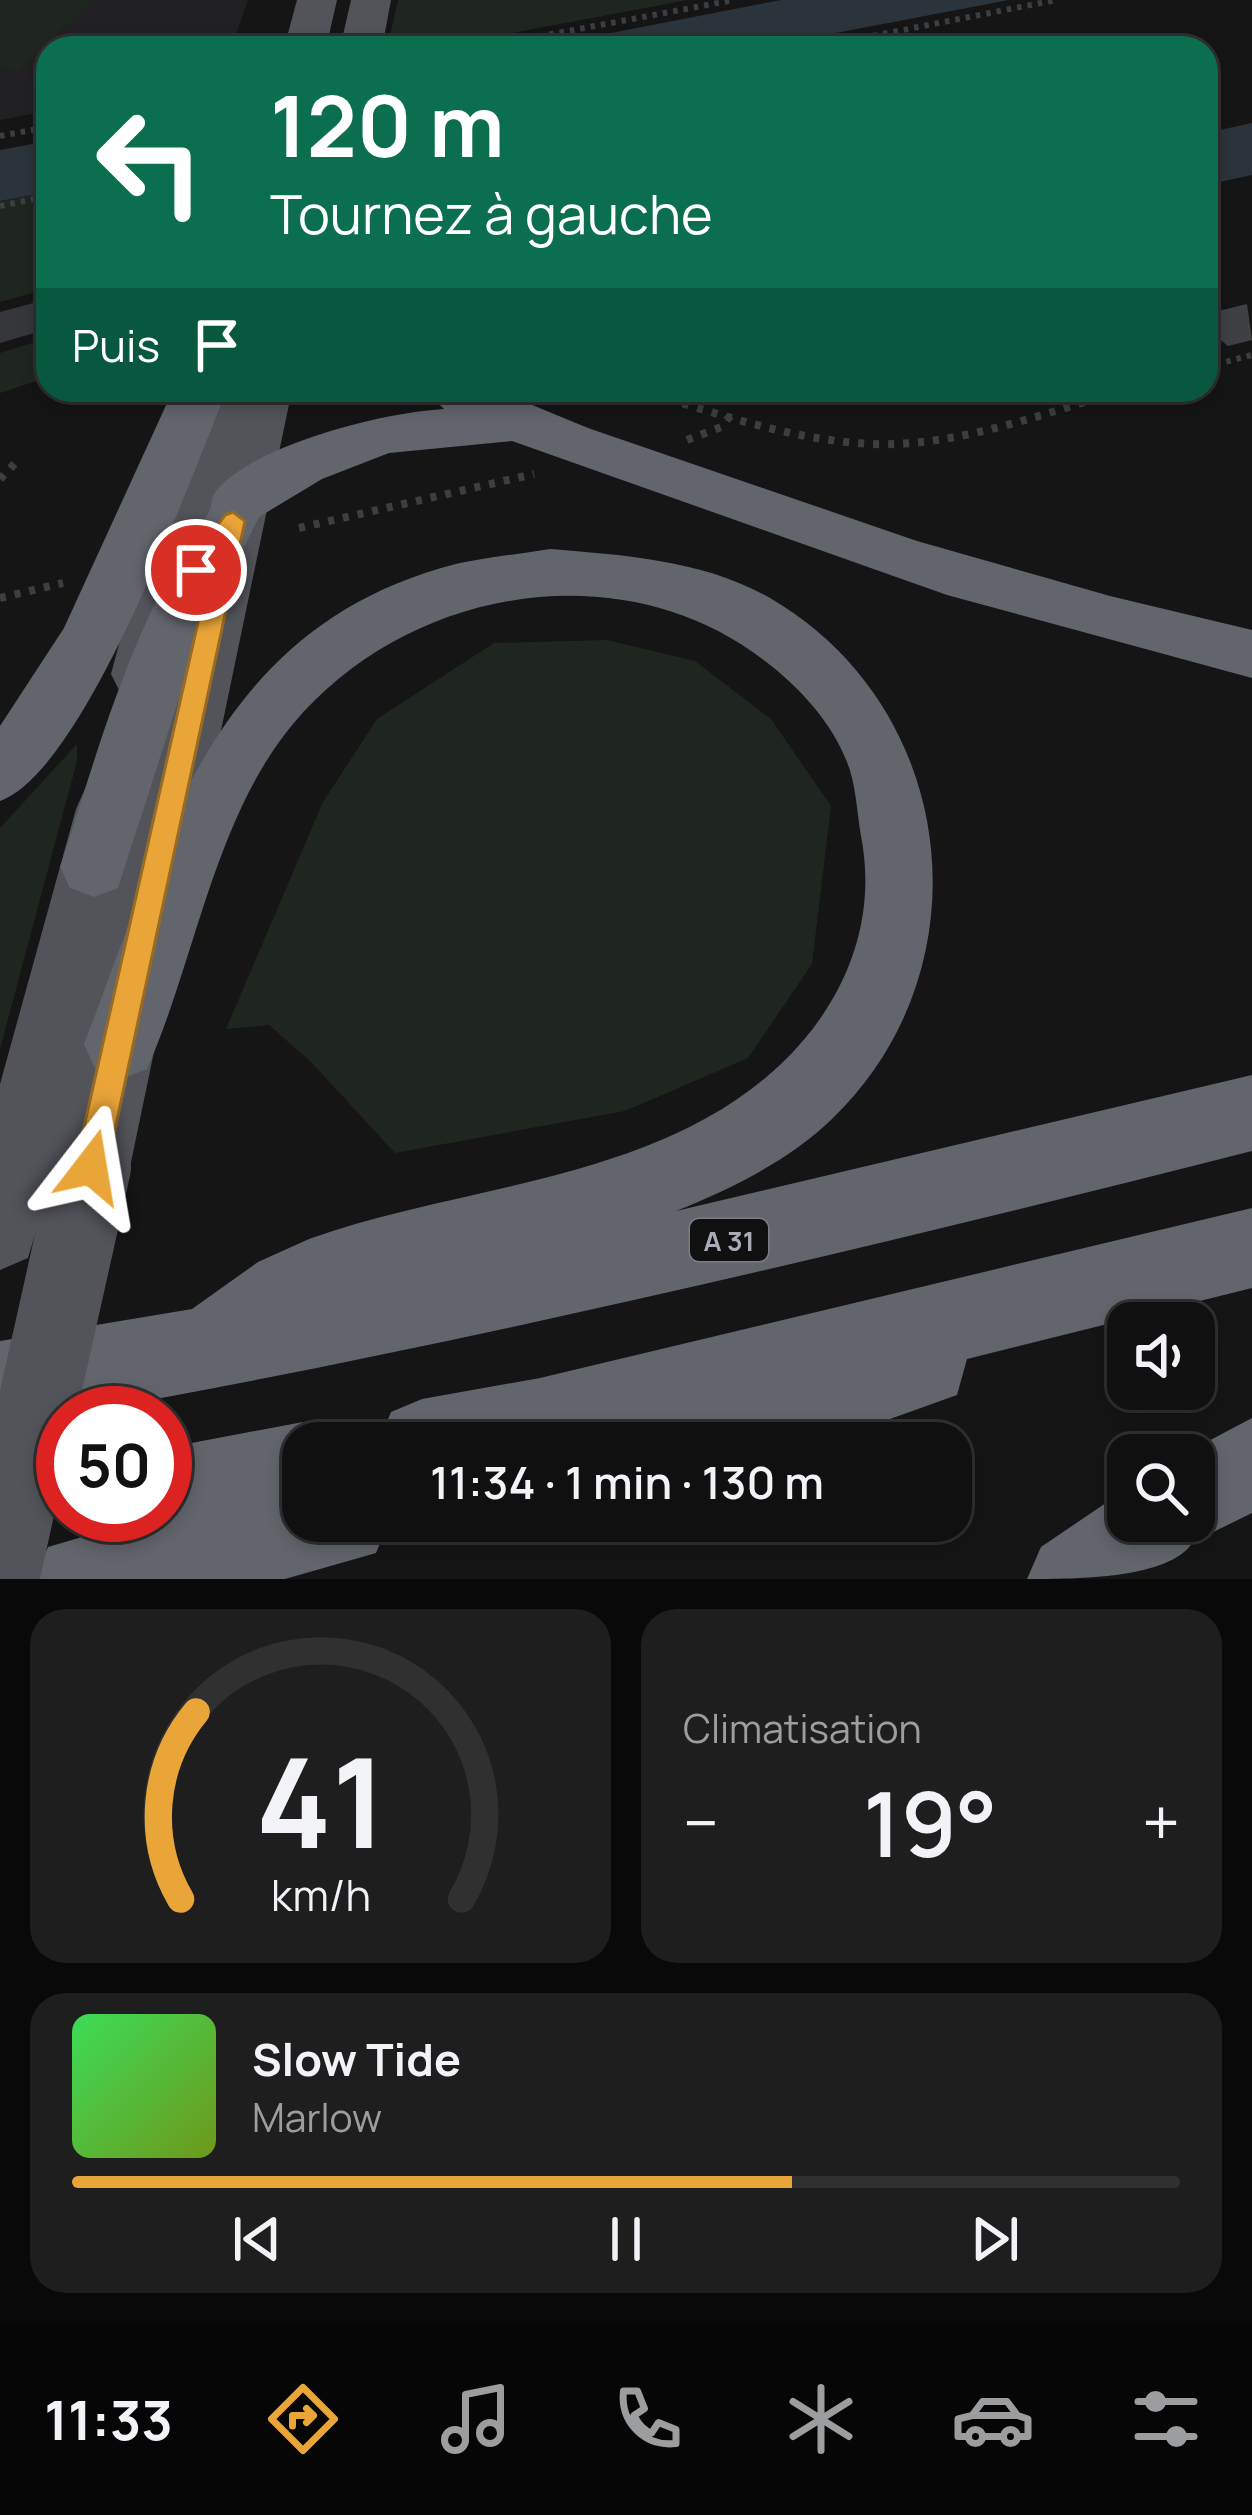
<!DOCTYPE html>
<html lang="fr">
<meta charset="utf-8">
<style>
body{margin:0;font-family:Manrope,sans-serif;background:#1e1e1e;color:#f1f3f6;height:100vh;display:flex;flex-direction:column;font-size:45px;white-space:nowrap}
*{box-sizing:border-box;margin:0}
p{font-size:39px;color:#9c9d9f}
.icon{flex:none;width:66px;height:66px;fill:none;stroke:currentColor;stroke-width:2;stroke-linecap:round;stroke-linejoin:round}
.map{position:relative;height:1579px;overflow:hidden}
.sheet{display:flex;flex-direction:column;gap:30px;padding:30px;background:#090909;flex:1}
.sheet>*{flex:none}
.banner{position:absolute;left:36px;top:36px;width:1182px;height:366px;border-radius:36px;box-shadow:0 6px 18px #0003,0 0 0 3px #303030;background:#0b6e4f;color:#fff;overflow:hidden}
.fabs{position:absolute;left:1107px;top:1302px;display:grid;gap:24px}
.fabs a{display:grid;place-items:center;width:108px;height:108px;border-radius:24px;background:#101010;box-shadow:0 6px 18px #0003,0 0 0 3px #303030;font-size:60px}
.speed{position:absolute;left:36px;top:1386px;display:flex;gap:24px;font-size:60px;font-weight:700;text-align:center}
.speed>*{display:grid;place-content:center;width:156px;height:156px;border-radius:50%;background:#101010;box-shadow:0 6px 18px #0003,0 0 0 3px #303030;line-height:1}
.speed .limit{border:18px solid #d22;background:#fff;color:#111}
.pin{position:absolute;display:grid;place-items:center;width:102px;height:102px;color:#fff;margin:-51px;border:6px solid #fff;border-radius:50%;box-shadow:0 3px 12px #0007}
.me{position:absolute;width:132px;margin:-66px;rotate:14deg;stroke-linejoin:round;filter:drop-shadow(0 0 9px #0008)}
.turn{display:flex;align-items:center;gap:42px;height:252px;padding:0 36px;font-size:54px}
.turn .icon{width:156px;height:156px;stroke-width:2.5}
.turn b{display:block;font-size:84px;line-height:102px}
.then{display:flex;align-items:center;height:114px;padding:0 36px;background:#0003;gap:24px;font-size:45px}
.big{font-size:90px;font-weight:600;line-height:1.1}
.sheet .widget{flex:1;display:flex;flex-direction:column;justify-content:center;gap:18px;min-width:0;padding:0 42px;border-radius:36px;background:#1e1e1e}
.sheet .dial{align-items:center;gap:0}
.dial svg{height:312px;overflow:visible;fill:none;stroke:#303030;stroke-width:7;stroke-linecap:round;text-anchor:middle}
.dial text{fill:#f1f3f6;stroke:none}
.song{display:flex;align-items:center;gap:36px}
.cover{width:144px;height:144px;border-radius:18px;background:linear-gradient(135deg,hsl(130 70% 55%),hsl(80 70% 35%))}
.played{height:12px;border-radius:6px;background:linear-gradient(90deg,#eaa539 65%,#303030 65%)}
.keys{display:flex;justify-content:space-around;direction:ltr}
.heat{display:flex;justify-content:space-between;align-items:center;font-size:66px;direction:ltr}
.sheet .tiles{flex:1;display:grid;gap:30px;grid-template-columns:1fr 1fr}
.widget:last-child{grid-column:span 2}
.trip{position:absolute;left:282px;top:1422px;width:690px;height:120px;border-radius:36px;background:#101010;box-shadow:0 6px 18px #0003,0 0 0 3px #303030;font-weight:600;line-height:120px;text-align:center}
.menu{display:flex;height:192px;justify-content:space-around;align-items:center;background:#060606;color:#9c9d9f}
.menu .icon{width:84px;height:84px}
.menu .on{color:#eaa539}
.menu b{font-size:54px;color:#f1f3f6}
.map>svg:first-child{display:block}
.built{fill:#212123}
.green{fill:#1f261f}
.water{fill:#2b343a}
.building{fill:#3f4043}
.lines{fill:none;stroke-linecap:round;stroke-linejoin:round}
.path-far1{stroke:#3c3e42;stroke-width:6;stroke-dasharray:4.5 6;stroke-linecap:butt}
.path{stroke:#3c3e42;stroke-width:8;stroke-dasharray:6 9;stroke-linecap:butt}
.minor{fill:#36373b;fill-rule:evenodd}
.major{fill:#52545a;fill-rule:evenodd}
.highway{fill:#62656c;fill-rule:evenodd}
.major-bridge{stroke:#52545a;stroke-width:80}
.route{fill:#eaa539;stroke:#986b25;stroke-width:3}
.labels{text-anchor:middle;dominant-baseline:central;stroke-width:9;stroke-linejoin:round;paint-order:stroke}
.shield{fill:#101011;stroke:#7a7d84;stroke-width:3}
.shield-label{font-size:27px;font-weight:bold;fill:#a7acb6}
</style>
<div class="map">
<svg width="1252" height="1579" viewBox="0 0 1252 1579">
<rect width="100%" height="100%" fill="#151516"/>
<path class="built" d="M 0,0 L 248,0 L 231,48 L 48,48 L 48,111 L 0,120 Z"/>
<path class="green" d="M 0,0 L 92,0 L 21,70 L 0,66 Z
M 398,0 L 688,0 L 432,48 L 387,48 Z
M 48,192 L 48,289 L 0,302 L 0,201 Z
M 48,338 L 48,377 L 0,393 L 0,353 Z
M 607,640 L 695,661 L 771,719 L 831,806 L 812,964 L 748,1058 L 625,1111 L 395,1153 L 311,1062 L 269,1025 L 226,1029 L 323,802 L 377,719 L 494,643 Z
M 77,744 L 77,761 L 0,1049 L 0,828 Z"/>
<path class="water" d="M 781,0 L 1009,0 L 757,48 L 534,48 Z
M 1252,123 L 1252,175 L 1215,183 L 1206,174 L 1206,133 Z
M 48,141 L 48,192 L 0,201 L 0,150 Z"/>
<path class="building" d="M 1247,304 L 1252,340 L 1228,346 L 1206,328 L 1206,314 Z"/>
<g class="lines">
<path class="path-far1" d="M 477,48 L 734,0
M 811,48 L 1056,0
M 0,136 L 48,127
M 0,206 L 48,196
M 1206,367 L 1252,355
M 640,390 L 650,393
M 1114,393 L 1125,390"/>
<path class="path" d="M 640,390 C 715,413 794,441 873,444 C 958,447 1044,413 1125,390
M 687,440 L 721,427 L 731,415
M 0,479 L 20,458
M 299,528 L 534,474
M 0,598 L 63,583"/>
<path class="minor" d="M 48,299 L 48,329 L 0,343 L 0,312 Z"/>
<path class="major" d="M 297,0 L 337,0 L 326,48 L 284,48 Z
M 351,0 L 391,0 L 382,48 L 340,48 Z
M 187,390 L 292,390 L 130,1167 L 119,1195 L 91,1206 L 63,1195 L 54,1172 L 28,1258 L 0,1270 L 0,1084 L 76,809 L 85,789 L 109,780 L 133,789 L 139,803 L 168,684 L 164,692 L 142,699 L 120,692 L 111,674 Z"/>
<path class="highway" d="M 173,390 L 227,390 C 190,479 86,770 0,801 L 0,726 L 64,628 Z
M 425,390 L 496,390 L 588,428 L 917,541 L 1110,596 L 1252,630 L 1252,678 L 947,595 L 512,441 L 389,453 L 322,479 L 259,517 L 197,643 L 118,888 L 94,897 L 70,888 L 60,867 C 100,745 132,621 207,515 C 214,505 209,501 216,491 C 254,444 386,412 444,409 Z
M 550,549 C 623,555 704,560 770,598 C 958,707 989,968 832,1119 C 787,1162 732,1188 676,1211 L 1252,1075 L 1252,1151 C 838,1256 416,1356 0,1427 L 0,1341 L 192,1309 L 258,1262 L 309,1239 C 462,1184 657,1182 781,1064 C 844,1004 878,923 861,836 C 857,813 856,784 847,762 C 831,721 799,687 765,661 C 622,550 408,587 293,724 C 214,819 196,958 147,1069 L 121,1079 L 95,1069 L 84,1044 C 162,844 209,636 441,568 C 476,558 514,555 550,549 Z
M 1252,1208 L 1252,1288 L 967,1359 L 957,1395 L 823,1443 L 653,1443 L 657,1435 L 626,1443 L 378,1443 L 391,1412 L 422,1399 L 540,1378 Z
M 1252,1418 L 1252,1513 L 1193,1542 C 1170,1579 1076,1579 1027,1579 L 1041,1547 L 1128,1488 L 1128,1521 L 1194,1521 L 1194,1455 L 1182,1455 Z
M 303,1422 L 334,1435 L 337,1443 L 303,1443 L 303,1521 L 389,1521 L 376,1553 L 285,1579 L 34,1579 L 48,1547 L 133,1522 L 130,1515 L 165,1515 L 165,1448 Z"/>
<path class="major-bridge" d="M 0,1574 L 91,1167"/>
</g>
<path class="route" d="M 233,512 L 245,521 L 107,1167 L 102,1178 L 91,1183 L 79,1178 L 75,1167 L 210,569 L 196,579 L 184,570 L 225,515 Z"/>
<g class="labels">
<rect class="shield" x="690" y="1219" width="78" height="42" rx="9"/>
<g class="shield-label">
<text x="729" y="1240">A 31</text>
</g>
</g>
</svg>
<div class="fabs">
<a><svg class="icon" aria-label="sound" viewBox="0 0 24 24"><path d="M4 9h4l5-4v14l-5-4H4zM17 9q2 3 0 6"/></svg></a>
<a><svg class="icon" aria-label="search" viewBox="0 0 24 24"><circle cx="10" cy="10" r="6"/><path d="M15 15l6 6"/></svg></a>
</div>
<div class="speed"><div class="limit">50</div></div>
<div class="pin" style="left:196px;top:570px;background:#d93025"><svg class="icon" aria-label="arrive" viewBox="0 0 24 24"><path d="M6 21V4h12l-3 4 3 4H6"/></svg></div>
<svg class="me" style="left:91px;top:1167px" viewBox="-20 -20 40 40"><path d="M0-17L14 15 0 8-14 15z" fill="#eaa539" stroke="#fff" stroke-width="4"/></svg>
<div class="trip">11:34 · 1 min · 130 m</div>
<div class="banner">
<div class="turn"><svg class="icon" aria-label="left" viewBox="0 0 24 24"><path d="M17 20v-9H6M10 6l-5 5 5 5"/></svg><div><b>120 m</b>Tournez à gauche</div></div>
<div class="then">Puis<svg class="icon" aria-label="arrive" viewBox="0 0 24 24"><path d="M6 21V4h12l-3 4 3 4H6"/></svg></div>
</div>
</div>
<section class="sheet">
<div class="tiles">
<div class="widget dial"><svg viewBox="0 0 100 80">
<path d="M14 69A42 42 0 1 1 86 69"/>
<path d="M14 69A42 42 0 0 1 18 21" stroke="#eaa539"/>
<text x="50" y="56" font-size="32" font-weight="700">41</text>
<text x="50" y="72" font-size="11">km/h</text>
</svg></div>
<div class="widget"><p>Climatisation</p>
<div class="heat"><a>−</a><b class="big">19°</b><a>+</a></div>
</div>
<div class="widget">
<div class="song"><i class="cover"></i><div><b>Slow Tide</b><p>Marlow</p></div></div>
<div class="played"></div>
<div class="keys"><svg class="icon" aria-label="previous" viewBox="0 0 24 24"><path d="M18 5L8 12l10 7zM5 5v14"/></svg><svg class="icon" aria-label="pause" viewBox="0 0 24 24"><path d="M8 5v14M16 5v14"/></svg><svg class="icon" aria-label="next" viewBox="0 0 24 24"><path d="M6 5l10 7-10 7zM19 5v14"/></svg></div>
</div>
</div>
</section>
<nav class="menu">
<b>11:33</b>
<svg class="icon on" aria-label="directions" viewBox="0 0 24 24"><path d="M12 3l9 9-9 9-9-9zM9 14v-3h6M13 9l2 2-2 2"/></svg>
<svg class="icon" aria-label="music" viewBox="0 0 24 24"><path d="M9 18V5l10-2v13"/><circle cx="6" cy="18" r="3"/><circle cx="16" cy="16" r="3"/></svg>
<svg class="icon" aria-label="phone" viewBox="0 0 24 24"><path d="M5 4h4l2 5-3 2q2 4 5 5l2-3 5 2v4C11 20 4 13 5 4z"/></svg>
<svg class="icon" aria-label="climate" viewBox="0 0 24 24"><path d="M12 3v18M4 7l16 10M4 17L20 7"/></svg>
<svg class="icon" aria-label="car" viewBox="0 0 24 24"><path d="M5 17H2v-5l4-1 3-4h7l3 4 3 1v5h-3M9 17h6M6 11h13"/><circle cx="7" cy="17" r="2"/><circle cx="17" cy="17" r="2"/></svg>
<svg class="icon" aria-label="filters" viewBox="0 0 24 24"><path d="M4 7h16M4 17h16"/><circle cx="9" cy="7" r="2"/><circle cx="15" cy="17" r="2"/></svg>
</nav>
